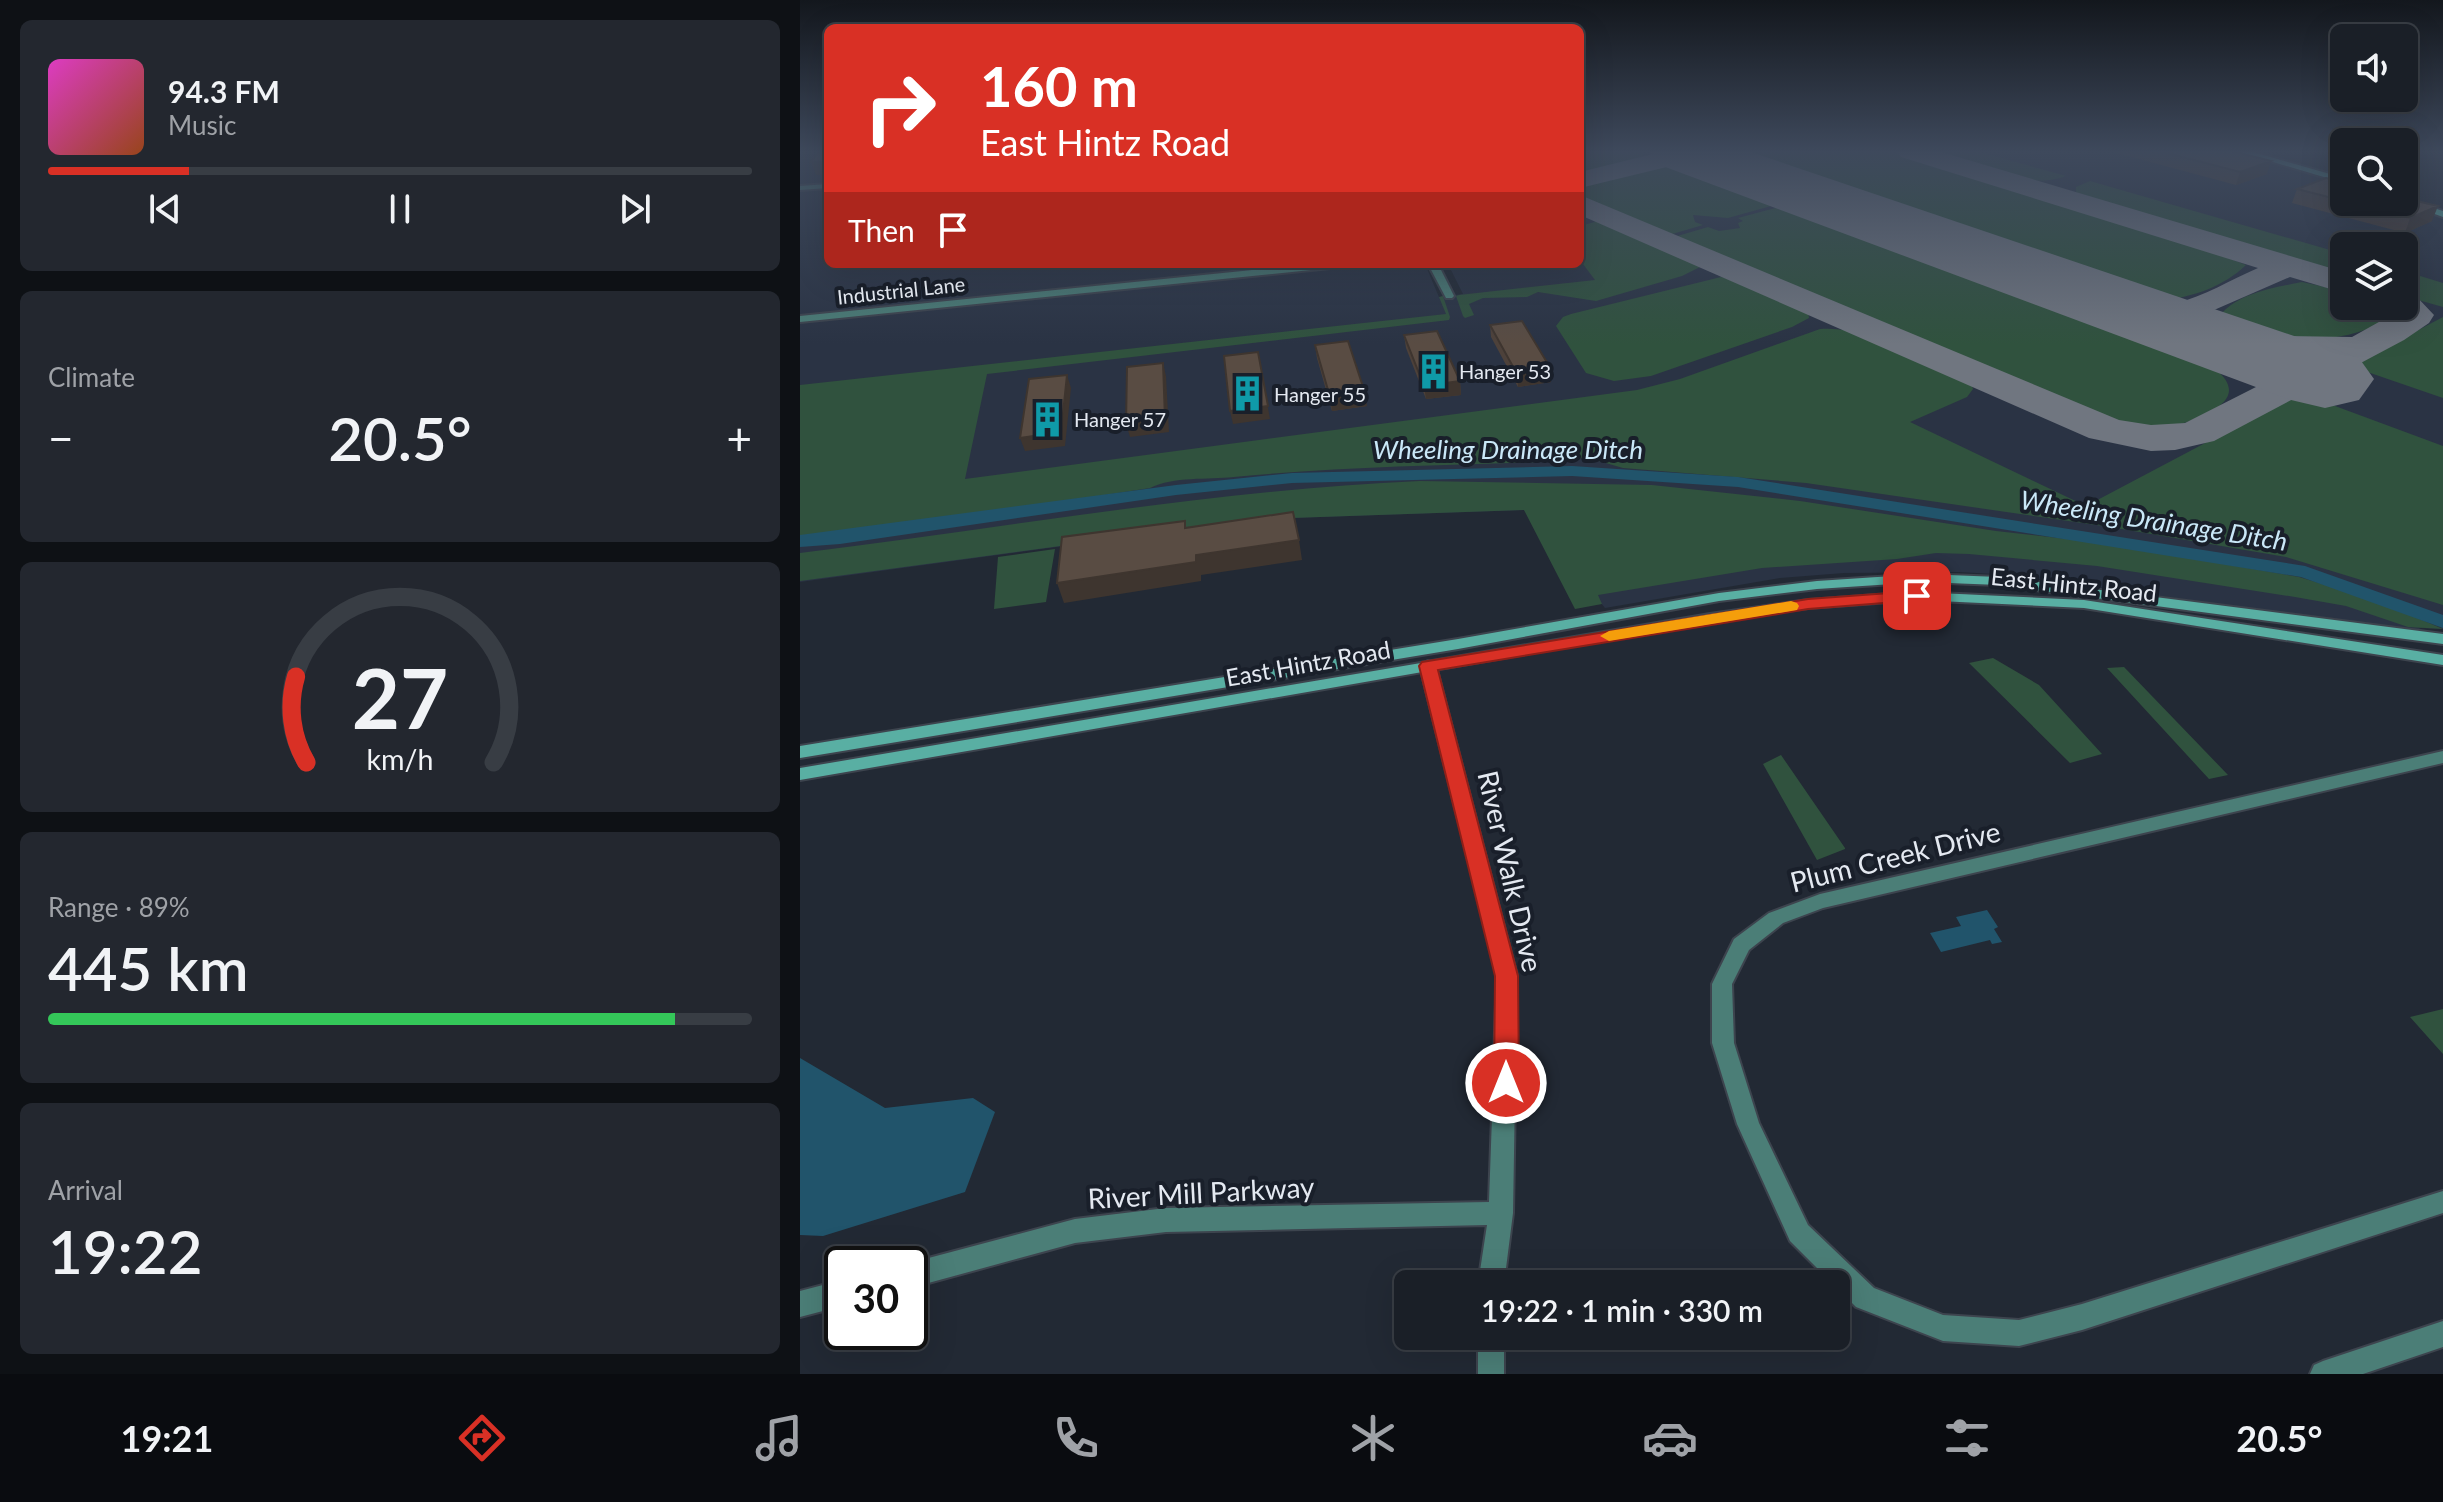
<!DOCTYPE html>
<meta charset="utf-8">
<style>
body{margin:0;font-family:Lato,sans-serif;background:#23272f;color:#f1f3f6;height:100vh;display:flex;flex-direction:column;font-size:30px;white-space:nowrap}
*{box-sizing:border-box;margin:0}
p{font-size:26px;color:#9fa2a7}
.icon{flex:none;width:44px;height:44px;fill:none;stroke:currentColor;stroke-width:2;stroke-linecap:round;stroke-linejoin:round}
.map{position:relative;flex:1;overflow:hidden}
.panel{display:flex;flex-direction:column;gap:20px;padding:20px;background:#0e1115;width:800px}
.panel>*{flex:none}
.guide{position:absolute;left:24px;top:24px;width:760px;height:244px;border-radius:12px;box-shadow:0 8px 32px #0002,0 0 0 2px #383d44;background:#d93025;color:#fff;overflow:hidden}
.fabs{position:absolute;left:1530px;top:24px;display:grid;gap:16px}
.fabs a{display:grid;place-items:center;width:88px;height:88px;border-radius:12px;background:#1a1f27;box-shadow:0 8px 32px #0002,0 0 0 2px #383d44;font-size:40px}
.speed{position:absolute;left:24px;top:1246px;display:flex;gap:16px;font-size:40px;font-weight:700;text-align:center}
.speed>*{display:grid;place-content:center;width:104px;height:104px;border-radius:50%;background:#1a1f27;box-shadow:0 8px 32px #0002,0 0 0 2px #383d44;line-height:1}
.speed .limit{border:4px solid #111;border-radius:12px;background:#fff;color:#111}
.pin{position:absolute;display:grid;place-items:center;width:68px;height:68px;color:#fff;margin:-34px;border-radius:16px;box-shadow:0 4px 12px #0006}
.me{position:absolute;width:88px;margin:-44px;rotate:0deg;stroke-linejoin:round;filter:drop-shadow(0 0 6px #0008)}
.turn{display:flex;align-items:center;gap:28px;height:168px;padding:0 24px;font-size:36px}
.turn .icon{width:104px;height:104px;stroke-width:2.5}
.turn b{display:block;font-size:56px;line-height:68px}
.then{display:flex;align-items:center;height:76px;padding:0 24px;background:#0003;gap:16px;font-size:30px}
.big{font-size:60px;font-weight:600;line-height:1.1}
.panel .widget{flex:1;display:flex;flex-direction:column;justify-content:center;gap:12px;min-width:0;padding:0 28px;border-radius:12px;background:#23272f}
.panel .dial{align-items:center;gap:0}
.dial svg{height:208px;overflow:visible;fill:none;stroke:#383d44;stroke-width:7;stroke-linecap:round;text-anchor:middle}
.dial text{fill:#f1f3f6;stroke:none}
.song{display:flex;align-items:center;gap:24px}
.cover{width:96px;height:96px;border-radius:12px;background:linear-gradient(135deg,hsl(310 70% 55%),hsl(20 70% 35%))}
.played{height:8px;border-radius:4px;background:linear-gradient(90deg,#d93025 20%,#383d44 20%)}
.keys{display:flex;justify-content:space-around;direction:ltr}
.heat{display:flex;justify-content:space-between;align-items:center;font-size:44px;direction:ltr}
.charge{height:12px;border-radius:6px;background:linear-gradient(90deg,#34c759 89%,#383d44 0)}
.trip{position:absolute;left:594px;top:1270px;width:456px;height:80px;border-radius:12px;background:#1a1f27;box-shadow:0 8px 32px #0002,0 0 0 2px #383d44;font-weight:600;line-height:80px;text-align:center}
.menu{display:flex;height:128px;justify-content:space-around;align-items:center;background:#0a0c10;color:#9fa2a7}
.menu .icon{width:56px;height:56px}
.menu .current{color:#d93025}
.menu b{font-size:36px;color:#f1f3f6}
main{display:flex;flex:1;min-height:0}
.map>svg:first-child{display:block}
.built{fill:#2a3344;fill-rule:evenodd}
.green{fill:#30523e}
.water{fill:#21546b}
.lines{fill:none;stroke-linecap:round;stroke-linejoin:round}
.canal{fill:#21546b;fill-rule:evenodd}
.taxiway{fill:#707680;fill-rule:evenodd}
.runway{fill:#707680;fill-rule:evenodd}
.minor-casing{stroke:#3d444e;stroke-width:4}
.secondary-casing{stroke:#3d444e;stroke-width:4}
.minor{fill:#4b7e77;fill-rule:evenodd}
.secondary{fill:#59afa3;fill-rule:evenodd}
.wall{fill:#4d413a}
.shaded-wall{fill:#3e352f}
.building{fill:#594c43;stroke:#3e352f;stroke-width:2}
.route{fill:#d93025;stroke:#8d1f18;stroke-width:2}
.slow{fill:#f59e0b}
.labels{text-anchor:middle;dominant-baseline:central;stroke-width:8;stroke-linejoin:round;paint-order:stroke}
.far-street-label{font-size:20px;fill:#e4e9f1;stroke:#191f2a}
.far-poi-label{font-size:20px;fill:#e4e9f1;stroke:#191f2a;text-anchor:start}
.street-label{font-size:24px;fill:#e4e9f1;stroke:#191f2a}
.water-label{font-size:26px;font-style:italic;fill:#cae8f8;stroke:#191f2a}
.near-street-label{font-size:28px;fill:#e4e9f1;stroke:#191f2a}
</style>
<main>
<section class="panel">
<div class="widget">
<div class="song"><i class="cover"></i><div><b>94.3 FM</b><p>Music</p></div></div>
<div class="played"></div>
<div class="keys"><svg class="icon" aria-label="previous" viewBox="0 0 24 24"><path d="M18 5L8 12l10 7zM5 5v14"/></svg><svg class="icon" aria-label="pause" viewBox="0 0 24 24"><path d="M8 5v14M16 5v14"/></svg><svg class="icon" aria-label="next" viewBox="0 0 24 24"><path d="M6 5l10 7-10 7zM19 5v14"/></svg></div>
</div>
<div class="widget"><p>Climate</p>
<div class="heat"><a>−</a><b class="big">20.5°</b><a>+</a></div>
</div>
<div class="widget dial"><svg viewBox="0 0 100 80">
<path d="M14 69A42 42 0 1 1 86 69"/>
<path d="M14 69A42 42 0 0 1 10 36" stroke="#d93025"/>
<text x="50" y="56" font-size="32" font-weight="700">27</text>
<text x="50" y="72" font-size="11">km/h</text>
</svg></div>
<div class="widget"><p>Range · 89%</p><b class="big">445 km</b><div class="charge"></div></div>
<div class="widget"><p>Arrival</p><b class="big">19:22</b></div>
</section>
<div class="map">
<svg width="1643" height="1374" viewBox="0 0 1643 1374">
<rect width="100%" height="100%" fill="#222934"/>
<path class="built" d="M 0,151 L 28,151 L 28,185 L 0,187 Z
M 780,151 L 1430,151 L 1544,184 L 1544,202 L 1601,202 L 1643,217 L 1643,629 L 1619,628 L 1629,633 L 1211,575 L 1159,572 L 1044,573 L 980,578 L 805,608 L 724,510 L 461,519 L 0,582 L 0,191 L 28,189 L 28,264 L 625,264 L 639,297 L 663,294 L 648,264 L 780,264 ZM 1544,246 L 1604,246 L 1604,306 L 1544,306 Z"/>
<path class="green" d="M 780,151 L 841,151 L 844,157 L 833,163 L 780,175 Z
M 1097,151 L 1361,232 L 1446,265 C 1423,287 1394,296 1363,301 L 932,152 Z
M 1125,151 L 1176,151 L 1266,176 C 1222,192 1166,164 1125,151 Z
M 857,166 L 884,167 L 982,203 L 928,218 L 893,215 L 895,222 L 903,225 L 869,235 L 790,202 L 780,193 L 782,188 L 790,183 Z
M 1290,181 L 1544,254 L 1544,278 L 1289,200 L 1276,192 L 1276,187 Z
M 987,205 L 1392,354 C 1419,369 1451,391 1408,413 C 1392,421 1378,426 1360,427 C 1339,427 1319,422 1299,417 L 874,237 L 908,227 L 919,231 L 940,228 L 938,223 L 943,221 L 938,218 Z
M 802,220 L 896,261 L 900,267 L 882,276 L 796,301 L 738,292 L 727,297 L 683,298 L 669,304 L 674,315 L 665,318 L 663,316 L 656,296 L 659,295 L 795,280 L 780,260 L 780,226 Z
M 1604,271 L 1643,283 L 1643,307 L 1604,296 Z
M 921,277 L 942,281 L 1003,307 L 1008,311 L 1009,318 L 992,327 L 851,376 L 814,381 L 786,373 L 756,326 L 763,317 L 771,314 Z
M 1502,282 L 1544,291 L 1544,306 L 1583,306 L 1587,314 L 1586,321 C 1526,351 1477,338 1416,320 C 1435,293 1472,288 1502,282 Z
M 643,296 L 650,317 L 649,320 L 187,374 L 165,479 L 837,390 L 880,379 L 1020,329 C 1069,325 1125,361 1170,380 L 1173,389 L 1167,397 L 1110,422 L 1286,506 L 1500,393 L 1643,446 L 1643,605 L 1486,557 L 1310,527 L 1006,483 L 823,468 L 785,457 L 771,461 C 658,465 546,466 434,477 C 407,480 374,476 350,488 L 176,515 L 0,537 L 0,385 L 646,314 L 639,297 Z
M 1643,317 L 1643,398 L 1550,366 Z
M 620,481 L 852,485 L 1000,501 L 1196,531 L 1303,543 L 1499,577 L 1575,600 L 1643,629 L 1608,627 L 1546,606 L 1495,597 L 1297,566 L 1169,554 L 1136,553 L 1097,559 L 962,568 L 798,595 L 802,604 L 775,609 L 724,510 L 461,519 L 0,581 L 0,553 C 207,528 411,490 620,481 Z
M 255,549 L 246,602 L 194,609 L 198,557 Z
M 1193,658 L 1239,685 L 1302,754 L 1270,763 L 1169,663 Z
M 1324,667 L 1428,775 L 1409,779 L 1307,668 Z
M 981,755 L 1045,848 L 1045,849 L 1017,860 L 963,764 Z
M 1643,1009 L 1643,1054 L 1610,1017 Z"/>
<path class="water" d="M 1187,910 L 1198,927 L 1194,929 L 1202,942 L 1192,944 L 1190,940 L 1141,952 L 1130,933 L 1161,926 L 1156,917 Z
M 0,1058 L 85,1108 L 173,1098 L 195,1112 L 165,1192 L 23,1236 L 0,1235 Z"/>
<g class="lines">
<path class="canal" d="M 772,466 L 938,477 L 1505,566 L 1643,615 L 1643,628 L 1501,577 L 938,487 L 772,476 L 492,483 L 376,495 L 40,544 L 0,547 L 0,535 L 376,485 L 492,473 Z"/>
<path class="taxiway" d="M 865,151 L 912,151 L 908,157 L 780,188 L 780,172 Z
M 1097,151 L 1138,151 L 1544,272 L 1544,293 L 1490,277 L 1382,324 L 1350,325 L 1314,316 L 1308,309 L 1314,302 C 1334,296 1355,307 1376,303 C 1403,297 1432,279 1458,268 L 1101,157 Z
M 780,195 L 1319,420 L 1351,425 L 1385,423 L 1507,361 L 1417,354 L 1411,346 L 1417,338 L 1430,335 L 1552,337 L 1595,313 L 1589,306 L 1604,306 L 1604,293 L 1616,296 L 1634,315 L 1629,323 L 1604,340 L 1414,441 L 1375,450 L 1351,451 L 1289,438 L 780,215 Z"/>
<path class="runway" d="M 850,151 L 948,151 L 1559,358 L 1574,379 L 1559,400 L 1525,408 L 1491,400 L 860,165 Z"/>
<defs>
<path id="minor" d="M 28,184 L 28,188 L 0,190 L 0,186 Z
M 512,264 L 545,264 L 540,267 L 0,322 L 0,316 Z
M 628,264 L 638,264 L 654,296 L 652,298 L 646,298 Z
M 628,661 L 636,666 L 717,976 L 713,1213 L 704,1284 L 678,1284 L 687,1225 L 366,1232 L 275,1243 L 110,1288 L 110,1264 L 106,1264 L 275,1219 L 366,1208 L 689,1202 L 697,976 L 620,666 Z
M 1643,751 L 1643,763 L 1023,908 L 983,923 L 949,950 L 932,984 L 934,1043 L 959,1123 L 1008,1225 L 1074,1288 L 1143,1315 L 1219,1320 L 1282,1304 L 1643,1191 L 1643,1213 L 1282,1330 L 1219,1346 L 1143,1341 L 1056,1307 L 1036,1287 L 1036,1284 L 1033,1284 L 990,1241 L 937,1124 L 912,1043 L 912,984 L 934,939 L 969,913 L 1020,894 Z
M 42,1280 L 42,1306 L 0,1317 L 0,1291 Z
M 1643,1321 L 1643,1347 L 1563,1374 L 1510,1374 L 1514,1365 L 1523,1361 Z
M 678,1336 L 704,1336 L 704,1374 L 678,1374 Z"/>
<path id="secondary" d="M 1436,151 L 1449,151 L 1544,178 L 1544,183 Z
M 1604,198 L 1643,211 L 1643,217 L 1602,202 L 1604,202 Z
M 1123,574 L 1199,577 L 1643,634 L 1643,644 L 1199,585 L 1123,582 L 1017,589 L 919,601 L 658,649 L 0,758 L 0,746 L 658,639 L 919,593 L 1017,581 Z
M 1117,592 L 1284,600 L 1643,655 L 1643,665 L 1284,608 L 1117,600 L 1008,608 L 910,622 L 0,780 L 0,768 L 910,614 L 1008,600 Z"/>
</defs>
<use href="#minor" class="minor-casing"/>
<use href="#secondary" class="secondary-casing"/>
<use href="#minor" class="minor"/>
<use href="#secondary" class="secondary"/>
</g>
<path class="wall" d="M 1309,151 L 1432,151 L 1467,174 L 1436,185 Z
M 1544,182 L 1544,202 L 1604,202 L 1632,221 L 1605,233 L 1492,203 L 1497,189 Z
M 690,325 L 751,369 L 751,382 L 718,387 L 691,337 Z
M 604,335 L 660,381 L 661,395 L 626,399 L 606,348 Z
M 515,345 L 567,406 L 532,411 L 517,358 Z"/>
<path class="shaded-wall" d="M 28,161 L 28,174 L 16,175 L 11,162 Z
M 1471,161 L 1467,174 L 1436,185 L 1440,172 Z
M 1638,206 L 1632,221 L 1605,233 L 1610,218 Z
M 458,352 L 470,419 L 433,424 L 430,411 Z
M 363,363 L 366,376 L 369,432 L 330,437 L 326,424 Z
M 751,369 L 751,382 L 718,387 L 717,374 Z
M 267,375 L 271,388 L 265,446 L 225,451 L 220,438 Z
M 660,381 L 661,395 L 626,399 L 624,386 Z
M 565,393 L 567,406 L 532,411 L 530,397 Z
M 499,540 L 502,560 L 401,575 L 401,581 L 264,603 L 257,583 L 396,555 Z"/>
<path class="building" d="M 19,151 L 28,151 L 28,161 L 11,162 Z
M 1359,151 L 1432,151 L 1471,161 L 1440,172 Z
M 1526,178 L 1544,182 L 1544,201 L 1497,189 Z
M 1604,198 L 1638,206 L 1610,218 L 1548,202 L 1604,202 Z
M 722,321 L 751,369 L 717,374 L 690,325 Z
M 637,331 L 660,381 L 624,386 L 604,335 Z
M 548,341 L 565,393 L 530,397 L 515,345 Z
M 458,352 L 468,406 L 430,411 L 424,356 Z
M 363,363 L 365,419 L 326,424 L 327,367 Z
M 267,375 L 261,432 L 220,438 L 229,379 Z
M 493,512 L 499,540 L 396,555 L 396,562 L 257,583 L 262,537 L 385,521 L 385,528 Z"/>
<linearGradient id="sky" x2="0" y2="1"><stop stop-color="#13171d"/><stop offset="0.44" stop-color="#3e495c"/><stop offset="1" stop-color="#3e495c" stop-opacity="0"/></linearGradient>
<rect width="1643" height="344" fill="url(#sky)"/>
<path class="route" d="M 1117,591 L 1125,596 L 1122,600 L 1008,609 L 638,670 L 718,976 L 719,1083 L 715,1090 L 706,1094 L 697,1090 L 694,1083 L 695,976 L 619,666 L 622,662 L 1008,599 Z"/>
<path class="slow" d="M 991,601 L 997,603 L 999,606 L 997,610 L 809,641 L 800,636 L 809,631 Z"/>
<defs>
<symbol id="building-bare" viewBox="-9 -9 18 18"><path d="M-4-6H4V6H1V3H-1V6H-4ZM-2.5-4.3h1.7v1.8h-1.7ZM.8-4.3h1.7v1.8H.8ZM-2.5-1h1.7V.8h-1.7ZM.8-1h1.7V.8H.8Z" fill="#0f9aa8" stroke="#191f2a" stroke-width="2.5" paint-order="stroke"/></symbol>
</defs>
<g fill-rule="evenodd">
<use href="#building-bare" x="608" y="346" width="51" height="51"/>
<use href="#building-bare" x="422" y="368" width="51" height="51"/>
<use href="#building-bare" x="222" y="394" width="51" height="51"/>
</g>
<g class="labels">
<g class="far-street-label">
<text transform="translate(101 290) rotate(-6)">Industrial Lane</text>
</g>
<g class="far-poi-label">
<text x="659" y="371">Hanger 53</text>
<text x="474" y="394">Hanger 55</text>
<text x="274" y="419">Hanger 57</text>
</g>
<g class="street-label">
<text transform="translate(1274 584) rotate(6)">East Hintz Road</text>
<text transform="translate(508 663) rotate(-10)">East Hintz Road</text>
</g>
<g class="water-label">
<text x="708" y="449">Wheeling Drainage Ditch</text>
<text transform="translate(1354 520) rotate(9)">Wheeling Drainage Ditch</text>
</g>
<g class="near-street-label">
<text transform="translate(1095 856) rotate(-14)">Plum Creek Drive</text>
<text transform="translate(711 871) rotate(77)">River Walk Drive</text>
<text transform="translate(401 1192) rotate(-3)">River Mill Parkway</text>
</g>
</g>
</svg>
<div class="fabs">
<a><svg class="icon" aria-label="sound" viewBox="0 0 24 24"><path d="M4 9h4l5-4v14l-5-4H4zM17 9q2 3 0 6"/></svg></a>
<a><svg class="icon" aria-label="search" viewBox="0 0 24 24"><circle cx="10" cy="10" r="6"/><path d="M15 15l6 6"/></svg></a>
<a><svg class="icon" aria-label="layers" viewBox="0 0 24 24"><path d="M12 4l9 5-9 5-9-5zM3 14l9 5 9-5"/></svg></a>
</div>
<div class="speed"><div class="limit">30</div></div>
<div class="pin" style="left:1117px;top:596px;background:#d93025"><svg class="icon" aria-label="arrive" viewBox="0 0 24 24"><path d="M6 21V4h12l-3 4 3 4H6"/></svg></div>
<svg class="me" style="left:706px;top:1083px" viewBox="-20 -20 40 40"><circle r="17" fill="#d93025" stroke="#fff" stroke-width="3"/><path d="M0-11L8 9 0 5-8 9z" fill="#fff"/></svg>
<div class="trip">19:22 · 1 min · 330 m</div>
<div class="guide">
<div class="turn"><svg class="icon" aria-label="right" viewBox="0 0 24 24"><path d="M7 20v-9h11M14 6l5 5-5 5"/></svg><div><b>160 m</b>East Hintz Road</div></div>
<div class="then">Then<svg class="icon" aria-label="arrive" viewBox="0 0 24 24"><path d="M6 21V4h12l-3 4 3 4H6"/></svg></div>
</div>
</div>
</main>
<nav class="menu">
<b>19:21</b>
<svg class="icon current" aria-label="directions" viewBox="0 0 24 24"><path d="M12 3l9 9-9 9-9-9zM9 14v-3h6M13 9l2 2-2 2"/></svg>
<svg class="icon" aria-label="music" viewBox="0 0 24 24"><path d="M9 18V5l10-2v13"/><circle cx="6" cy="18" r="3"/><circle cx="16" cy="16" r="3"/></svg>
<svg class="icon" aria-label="phone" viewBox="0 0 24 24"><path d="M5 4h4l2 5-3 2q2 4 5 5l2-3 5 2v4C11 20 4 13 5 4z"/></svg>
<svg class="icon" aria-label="climate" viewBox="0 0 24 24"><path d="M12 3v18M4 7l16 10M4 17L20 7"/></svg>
<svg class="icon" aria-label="car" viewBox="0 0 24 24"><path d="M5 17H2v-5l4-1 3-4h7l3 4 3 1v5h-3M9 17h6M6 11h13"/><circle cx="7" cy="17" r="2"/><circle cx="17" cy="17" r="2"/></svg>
<svg class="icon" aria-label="filters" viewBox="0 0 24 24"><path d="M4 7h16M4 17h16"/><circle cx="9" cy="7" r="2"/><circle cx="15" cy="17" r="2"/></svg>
<b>20.5°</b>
</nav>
